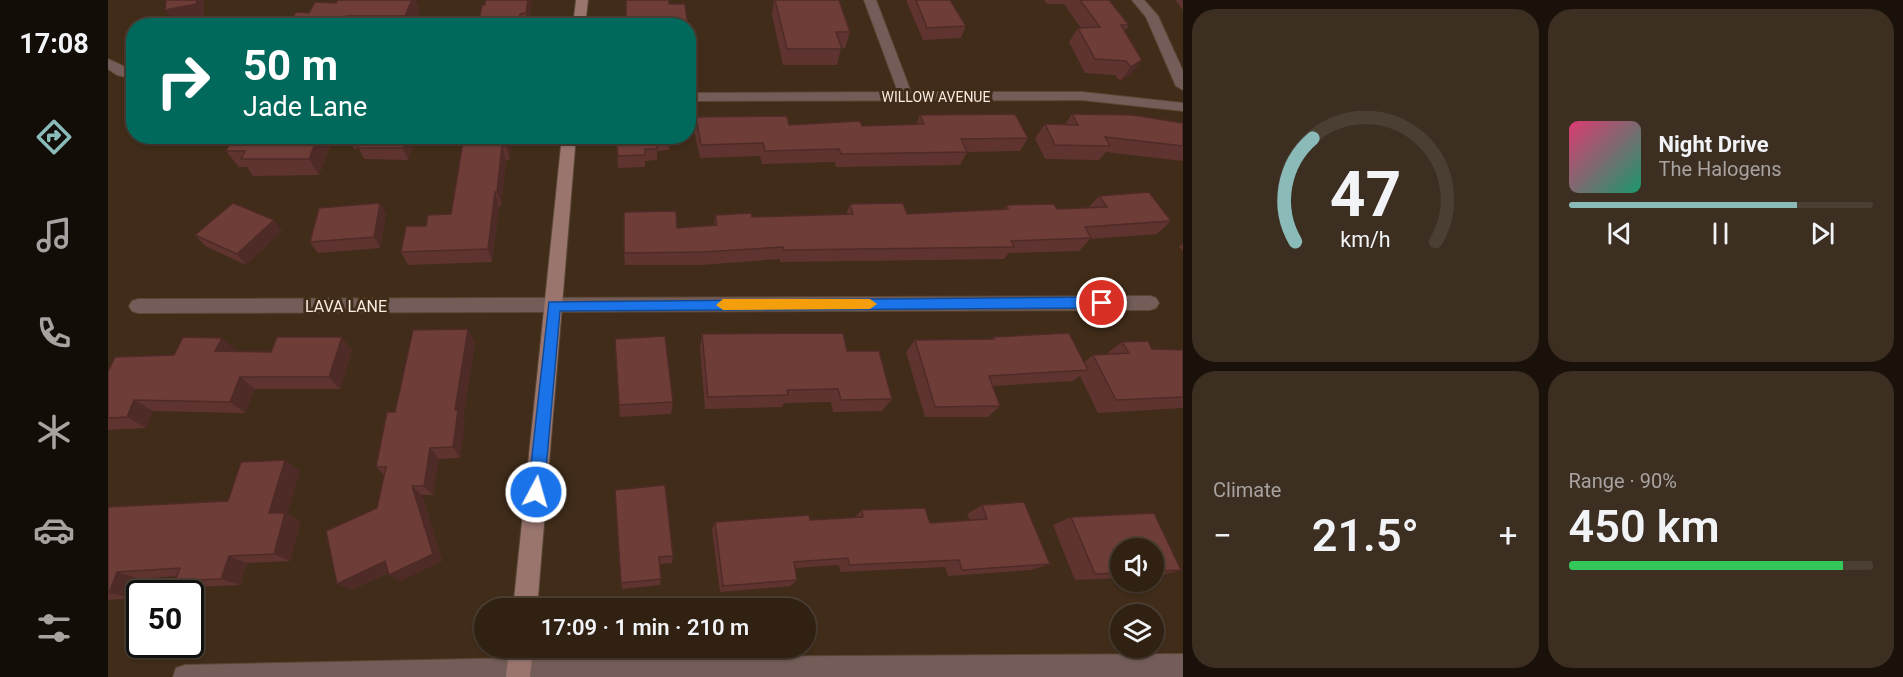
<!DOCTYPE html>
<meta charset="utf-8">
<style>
body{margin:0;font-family:Roboto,sans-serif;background:#3c2e21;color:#f1f3f6;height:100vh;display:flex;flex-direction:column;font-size:22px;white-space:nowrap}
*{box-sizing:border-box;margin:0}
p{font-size:20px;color:#a8a3a0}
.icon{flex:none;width:33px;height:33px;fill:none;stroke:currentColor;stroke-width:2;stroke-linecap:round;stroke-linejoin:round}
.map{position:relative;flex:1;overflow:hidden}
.sheet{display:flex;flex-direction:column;gap:9px;padding:9px;background:#1a120a;width:720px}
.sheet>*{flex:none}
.banner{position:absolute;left:18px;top:18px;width:570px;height:126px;border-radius:24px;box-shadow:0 2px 4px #0004,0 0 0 2px #4b3e33;background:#00695c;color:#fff;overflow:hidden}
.buttons{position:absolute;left:1002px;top:538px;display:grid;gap:12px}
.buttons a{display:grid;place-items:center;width:54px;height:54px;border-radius:50%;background:#302113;box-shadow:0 2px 4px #0004,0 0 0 2px #4b3e33;font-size:30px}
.speed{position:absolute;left:18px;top:580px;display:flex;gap:12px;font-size:30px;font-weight:700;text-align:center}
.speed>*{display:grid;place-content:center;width:78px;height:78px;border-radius:50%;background:#302113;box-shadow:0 2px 4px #0004,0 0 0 2px #4b3e33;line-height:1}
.speed .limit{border:3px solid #111;border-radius:9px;background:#fff;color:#111}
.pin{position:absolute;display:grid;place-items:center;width:51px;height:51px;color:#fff;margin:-26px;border:3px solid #fff;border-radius:50%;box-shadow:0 2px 6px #0007}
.me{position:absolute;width:66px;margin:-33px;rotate:6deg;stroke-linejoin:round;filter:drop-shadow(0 0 4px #0008)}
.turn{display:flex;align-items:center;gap:21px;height:126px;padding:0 18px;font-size:27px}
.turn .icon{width:78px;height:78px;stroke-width:2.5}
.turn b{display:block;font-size:42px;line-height:51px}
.big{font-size:45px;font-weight:600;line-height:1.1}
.sheet .tile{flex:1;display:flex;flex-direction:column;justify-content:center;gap:9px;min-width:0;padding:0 21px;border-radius:24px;background:#3c2e21}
.sheet .dial{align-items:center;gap:0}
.dial svg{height:156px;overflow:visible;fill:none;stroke:#4b3e33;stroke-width:7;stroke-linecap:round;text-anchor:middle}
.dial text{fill:#f1f3f6;stroke:none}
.song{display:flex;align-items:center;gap:18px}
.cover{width:72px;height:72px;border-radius:9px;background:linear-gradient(135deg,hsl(340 70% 55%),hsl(160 70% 35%))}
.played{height:6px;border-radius:3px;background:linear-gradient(90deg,#8bbbb9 75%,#4b3e33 75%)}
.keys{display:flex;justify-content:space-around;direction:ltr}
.heat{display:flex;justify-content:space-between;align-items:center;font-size:33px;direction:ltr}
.charge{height:9px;border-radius:4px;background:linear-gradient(90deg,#34c759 90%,#4b3e33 0)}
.sheet .tiles{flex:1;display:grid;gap:9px;grid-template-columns:repeat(2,1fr)}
.trip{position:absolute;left:366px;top:598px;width:342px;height:60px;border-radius:30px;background:#302113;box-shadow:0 2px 4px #0004,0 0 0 2px #4b3e33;font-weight:600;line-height:60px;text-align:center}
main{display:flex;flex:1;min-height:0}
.menu{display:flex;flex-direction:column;width:108px;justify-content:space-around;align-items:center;background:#130d08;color:#a8a3a0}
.menu .icon{width:42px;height:42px}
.menu .active{color:#8bbbb9}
.menu b{font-size:27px;color:#f1f3f6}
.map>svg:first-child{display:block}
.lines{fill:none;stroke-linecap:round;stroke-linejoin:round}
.street-casing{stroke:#5a4735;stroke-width:2}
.secondary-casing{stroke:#5a4735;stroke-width:2}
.street{fill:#745d58;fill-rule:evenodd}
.secondary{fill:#99756e;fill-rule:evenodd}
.wall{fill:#5f3430}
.shaded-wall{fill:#4e2b27}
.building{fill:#6f3d38;stroke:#4e2b27;stroke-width:1.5}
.route{fill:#1a73e8;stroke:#114b97;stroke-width:1.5}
.slow{fill:#f59e0b}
.labels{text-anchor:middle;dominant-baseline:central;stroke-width:6;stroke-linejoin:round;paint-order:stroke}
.far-street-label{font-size:14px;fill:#f8ebdf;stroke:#402c19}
.street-label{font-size:16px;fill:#f8ebdf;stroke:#402c19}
</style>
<main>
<nav class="menu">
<b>17:08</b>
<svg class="icon active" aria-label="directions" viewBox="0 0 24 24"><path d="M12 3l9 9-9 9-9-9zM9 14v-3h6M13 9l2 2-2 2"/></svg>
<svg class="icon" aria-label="music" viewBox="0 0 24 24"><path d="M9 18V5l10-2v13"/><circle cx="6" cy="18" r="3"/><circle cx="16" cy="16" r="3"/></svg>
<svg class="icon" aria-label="phone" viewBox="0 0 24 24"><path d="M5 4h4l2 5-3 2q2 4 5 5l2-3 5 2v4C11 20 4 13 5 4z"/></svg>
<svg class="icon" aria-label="climate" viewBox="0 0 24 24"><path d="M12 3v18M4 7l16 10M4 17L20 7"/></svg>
<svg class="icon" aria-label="car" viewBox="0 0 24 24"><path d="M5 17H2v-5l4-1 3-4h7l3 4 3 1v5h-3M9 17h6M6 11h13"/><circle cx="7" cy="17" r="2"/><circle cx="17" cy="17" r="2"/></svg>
<svg class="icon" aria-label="filters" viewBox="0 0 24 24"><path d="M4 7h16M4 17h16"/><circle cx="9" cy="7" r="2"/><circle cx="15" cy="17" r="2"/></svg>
</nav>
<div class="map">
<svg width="1075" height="677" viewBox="0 0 1075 677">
<rect width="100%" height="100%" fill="#402c19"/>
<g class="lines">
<defs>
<path id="street" d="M 756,0 L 768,0 L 803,92 L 974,92 L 1075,103 L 1075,111 L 974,100 L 580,101 L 580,93 L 790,92 Z
M 1024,0 L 1036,0 L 1050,16 L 1075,71 L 1075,90 L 1068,86 L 1038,17 Z
M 0,59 L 26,71 L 26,79 L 9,75 L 0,69 Z
M 1042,296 L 1048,298 L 1051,303 L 1048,308 L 1042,310 L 30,313 L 24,311 L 21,306 L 24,301 L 30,299 Z
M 1075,654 L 1075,677 L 65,677 L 68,668 L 77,665 L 411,658 Z"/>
<path id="secondary" d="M 468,0 L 480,0 L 477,26 L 465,26 Z
M 454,136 L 468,136 L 429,609 L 405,609 Z
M 401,648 L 425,648 L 422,677 L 398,677 Z"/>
</defs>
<use href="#street" class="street-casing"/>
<use href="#secondary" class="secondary-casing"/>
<use href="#street" class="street"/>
<use href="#secondary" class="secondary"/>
</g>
<path class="wall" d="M 424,0 L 420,25 L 370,26 Z
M 666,0 L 731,0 L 742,32 L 737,48 L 733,48 L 729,65 L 675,65 L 664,15 Z
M 798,0 L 842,0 L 858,26 L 853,38 L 815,40 Z
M 936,0 L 1001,0 L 1021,25 L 1017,31 L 1034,60 L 1023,74 L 1012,81 L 1007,75 L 977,73 L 961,42 L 970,28 L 973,28 L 956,4 L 939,4 Z
M 1067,0 L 1075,0 L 1075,10 Z
M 312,10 L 306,26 L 179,26 L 201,13 Z
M 580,29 L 584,56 L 584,68 L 580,68 Z
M 964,114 L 1075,123 L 1075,161 L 998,152 L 991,160 L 937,159 L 927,138 L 937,124 L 957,125 Z
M 812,115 L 920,138 L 912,151 L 859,152 L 852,165 L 728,167 L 727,162 L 654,164 L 652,156 L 592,158 L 586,130 L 588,117 L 681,125 L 754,126 L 808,125 Z
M 226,136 L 211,175 L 145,176 L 139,167 L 131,167 L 118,151 Z
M 241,136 L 307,136 L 300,160 L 256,159 L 251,149 L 246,149 Z
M 356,136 L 404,136 L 401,160 L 398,160 L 393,206 L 391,206 L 384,262 L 300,265 L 293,252 L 318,226 L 343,214 Z
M 508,136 L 562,136 L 561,150 L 549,151 L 549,160 L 537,161 L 537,167 L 510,168 Z
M 991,196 L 1063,221 L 1049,234 L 982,239 L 971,251 L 901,253 L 896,259 L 672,262 L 672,259 L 593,265 L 517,265 L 516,253 L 569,228 L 606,225 L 607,215 L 644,217 L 738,215 L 742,204 L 799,214 L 896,209 L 899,205 L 949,209 L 980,208 Z
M 272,203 L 278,214 L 272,248 L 210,253 L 202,242 Z
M 174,231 L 138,265 L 97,246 L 87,235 Z
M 1075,243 L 1075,251 L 1071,247 Z
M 360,329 L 367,343 L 355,418 L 357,422 L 352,458 L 331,459 L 325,495 L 314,495 L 334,561 L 292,581 L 280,573 L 244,590 L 269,508 L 276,475 L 268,467 L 287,412 Z
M 594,334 L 739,351 L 784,399 L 774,411 L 725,412 L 723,402 L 676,403 L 674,407 L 597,409 L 592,348 Z
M 885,337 L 976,362 L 985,355 L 998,354 L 1014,342 L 1044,349 L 1075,350 L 1075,408 L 990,413 L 972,376 L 965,381 L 885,386 L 892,406 L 880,417 L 817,417 L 798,352 L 807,340 L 883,339 Z
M 128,350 L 128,351 L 163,352 L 244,350 L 232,389 L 147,389 L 137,413 L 45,411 L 38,428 L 0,430 L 0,372 L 66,355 Z
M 565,402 L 563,414 L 512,417 L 511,405 Z
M 192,471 L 179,514 L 192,521 L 182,561 L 139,563 L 132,585 L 88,587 L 67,581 L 69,576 L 32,579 L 25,598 L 0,600 L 0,507 L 120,501 Z
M 507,490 L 565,556 L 564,563 L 552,564 L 553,579 L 552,585 L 514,589 Z
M 874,505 L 942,564 L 923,570 L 840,576 L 837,567 L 732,572 L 731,565 L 687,568 L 689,580 L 682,586 L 612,592 L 604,530 L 607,522 L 702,520 L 746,518 L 754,510 L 822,523 L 862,520 L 859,514 Z
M 1046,513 L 1073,570 L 1046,577 L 1046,549 L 1012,549 L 1012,578 L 967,580 L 945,525 L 963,517 Z"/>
<path class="shaded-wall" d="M 89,0 L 96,0 L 96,16 L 65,22 L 57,10 Z
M 304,0 L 308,0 L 312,10 L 306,26 L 300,26 L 297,16 Z
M 420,0 L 424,0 L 420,25 L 418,13 Z
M 412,14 L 414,25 L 410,26 Z
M 238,16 L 242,26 L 233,26 Z
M 1034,60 L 1023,74 L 1012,81 L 1023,67 Z
M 210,136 L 226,136 L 211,175 L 201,159 Z
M 299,136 L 307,136 L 300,160 L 295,148 Z
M 399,136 L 404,136 L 401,160 L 398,146 Z
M 394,146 L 398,160 L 393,206 L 389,192 Z
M 387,192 L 391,206 L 384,262 L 380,249 Z
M 272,203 L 278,214 L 272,248 L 266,237 Z
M 166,220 L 174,231 L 138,265 L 129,254 Z
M 360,329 L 367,343 L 355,418 L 357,422 L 352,458 L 345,447 L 347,410 Z
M 234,337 L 244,350 L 232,389 L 221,377 Z
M 114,338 L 128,350 L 122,363 L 107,351 Z
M 132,377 L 147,389 L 137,413 L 122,402 Z
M 26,400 L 45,411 L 38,428 L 19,417 Z
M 322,448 L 331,459 L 325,495 L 316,486 Z
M 177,460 L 192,471 L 179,514 L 192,521 L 182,561 L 166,554 L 161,513 Z
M 304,486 L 314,495 L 334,561 L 292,581 L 281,575 Z
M 121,556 L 139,563 L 132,585 L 113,579 Z
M 277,561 L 289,568 L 244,590 L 229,584 Z
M 9,572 L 32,579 L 25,598 L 1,593 Z"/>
<path class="building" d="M 58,0 L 89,0 L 88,4 L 57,10 Z
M 230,0 L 304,0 L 297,16 L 238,16 L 233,26 L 179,26 L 188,12 L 201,13 L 207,2 L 228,3 Z
M 377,0 L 420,0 L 418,13 L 412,14 L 410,26 L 370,26 L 374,5 L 377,5 Z
M 518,0 L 561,0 L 561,4 L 577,4 L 580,26 L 518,26 Z
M 667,0 L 731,0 L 742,32 L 728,32 L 734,49 L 679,49 Z
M 808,0 L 842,0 L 858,26 L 819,28 Z
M 972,0 L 1001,0 L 1021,25 L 1013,25 L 1034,60 L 1023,67 L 1018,61 L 987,59 L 970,28 L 992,27 Z
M 580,29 L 584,56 L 580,56 Z
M 907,114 L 920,138 L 853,139 L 859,152 L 733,154 L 731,149 L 657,151 L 655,143 L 593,145 L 588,117 L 679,116 L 681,125 L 752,121 L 754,126 L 816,124 L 812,115 Z
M 964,114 L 1025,115 L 1075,123 L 1075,146 L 997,137 L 1002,146 L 947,145 L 937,124 L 970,125 Z
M 126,136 L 210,136 L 201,159 L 133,159 L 137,151 L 118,151 Z
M 241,136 L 299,136 L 295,148 L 250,148 L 254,137 Z
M 356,136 L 399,136 L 398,146 L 394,146 L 389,192 L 387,192 L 380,249 L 293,252 L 298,226 L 318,226 L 320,215 L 343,214 Z
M 508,136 L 562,136 L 562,139 L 548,139 L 549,149 L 537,149 L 537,155 L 510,156 Z
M 1041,192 L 1063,221 L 977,227 L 983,238 L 903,241 L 906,247 L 676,250 L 675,247 L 594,252 L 516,253 L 516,212 L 568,211 L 569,228 L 609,225 L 607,215 L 643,213 L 644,217 L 745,214 L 742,204 L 795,203 L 799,214 L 900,209 L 899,205 L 946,204 L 949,209 L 999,207 L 991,196 Z
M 125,203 L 166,220 L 129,254 L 87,235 Z
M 272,203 L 266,237 L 202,242 L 211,208 Z
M 360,329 L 347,410 L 350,410 L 345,447 L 322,448 L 316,486 L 304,486 L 325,554 L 281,575 L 277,561 L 229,584 L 218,531 L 269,508 L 278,467 L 268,467 L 279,412 L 287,412 L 305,330 Z
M 735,333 L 739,351 L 771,351 L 784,399 L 733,400 L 730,389 L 679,390 L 680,395 L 600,397 L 594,334 Z
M 961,333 L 980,370 L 881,376 L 892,406 L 827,407 L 807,340 L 886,339 L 885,337 Z
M 557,336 L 565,402 L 511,405 L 507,339 Z
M 75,337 L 114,338 L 107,351 L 163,352 L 169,337 L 234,337 L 221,377 L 132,377 L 122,402 L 26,400 L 19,417 L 0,418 L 0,372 L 7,357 L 66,355 Z
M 1040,341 L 1044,349 L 1075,350 L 1075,397 L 1008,400 L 985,355 L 1021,353 L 1014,342 Z
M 177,460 L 161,513 L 177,513 L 166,554 L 121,556 L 113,579 L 67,581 L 72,568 L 9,572 L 1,593 L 0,593 L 0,507 L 120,501 L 133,462 Z
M 557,485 L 565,556 L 551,557 L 553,579 L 513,583 L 507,490 Z
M 916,502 L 942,564 L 854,570 L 851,560 L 741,565 L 740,558 L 686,562 L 689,580 L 615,586 L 607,522 L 701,515 L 702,520 L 755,517 L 754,510 L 817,508 L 822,523 L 879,519 L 874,505 Z
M 1046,513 L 1073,570 L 1046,571 L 1046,549 L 1012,549 L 1012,573 L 987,574 L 963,517 Z"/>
<path class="route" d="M 994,297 L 1001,303 L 994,308 L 452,311 L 436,492 L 434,498 L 428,500 L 422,498 L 420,492 L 441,302 Z"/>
<path class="slow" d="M 615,299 L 762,299 L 769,304 L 762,309 L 615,310 L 608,305 Z"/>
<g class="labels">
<g class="far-street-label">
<text x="828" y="97">WILLOW AVENUE</text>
</g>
<g class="street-label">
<text x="238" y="306">LAVA LANE</text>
</g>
</g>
</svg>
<div class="buttons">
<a><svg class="icon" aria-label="sound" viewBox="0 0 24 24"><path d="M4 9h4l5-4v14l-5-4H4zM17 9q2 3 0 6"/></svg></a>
<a><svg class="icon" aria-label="layers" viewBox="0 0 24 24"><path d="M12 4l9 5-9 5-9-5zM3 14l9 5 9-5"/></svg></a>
</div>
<div class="speed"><div class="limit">50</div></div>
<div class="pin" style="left:994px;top:303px;background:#d93025"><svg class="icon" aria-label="arrive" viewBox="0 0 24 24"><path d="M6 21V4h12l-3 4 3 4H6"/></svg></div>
<svg class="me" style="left:428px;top:492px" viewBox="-20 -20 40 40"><circle r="17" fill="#1a73e8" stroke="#fff" stroke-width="3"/><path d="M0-11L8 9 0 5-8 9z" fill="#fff"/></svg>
<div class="trip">17:09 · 1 min · 210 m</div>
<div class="banner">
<div class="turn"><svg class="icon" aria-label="right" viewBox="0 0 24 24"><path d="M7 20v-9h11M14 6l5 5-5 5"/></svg><div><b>50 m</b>Jade Lane</div></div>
</div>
</div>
<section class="sheet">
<div class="tiles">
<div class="tile dial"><svg viewBox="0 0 100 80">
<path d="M14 69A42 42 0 1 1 86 69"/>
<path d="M14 69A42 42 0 0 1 23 16" stroke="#8bbbb9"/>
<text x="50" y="56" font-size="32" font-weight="700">47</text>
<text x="50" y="72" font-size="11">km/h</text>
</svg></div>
<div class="tile">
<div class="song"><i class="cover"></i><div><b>Night Drive</b><p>The Halogens</p></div></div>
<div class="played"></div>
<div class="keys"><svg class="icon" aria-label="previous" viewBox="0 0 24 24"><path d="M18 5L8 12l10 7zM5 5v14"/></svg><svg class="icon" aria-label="pause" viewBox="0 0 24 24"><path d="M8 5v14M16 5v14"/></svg><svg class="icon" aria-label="next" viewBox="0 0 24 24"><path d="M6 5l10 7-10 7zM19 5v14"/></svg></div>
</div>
<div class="tile"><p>Climate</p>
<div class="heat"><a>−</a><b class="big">21.5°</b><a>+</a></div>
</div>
<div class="tile"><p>Range · 90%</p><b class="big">450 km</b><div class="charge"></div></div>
</div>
</section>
</main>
